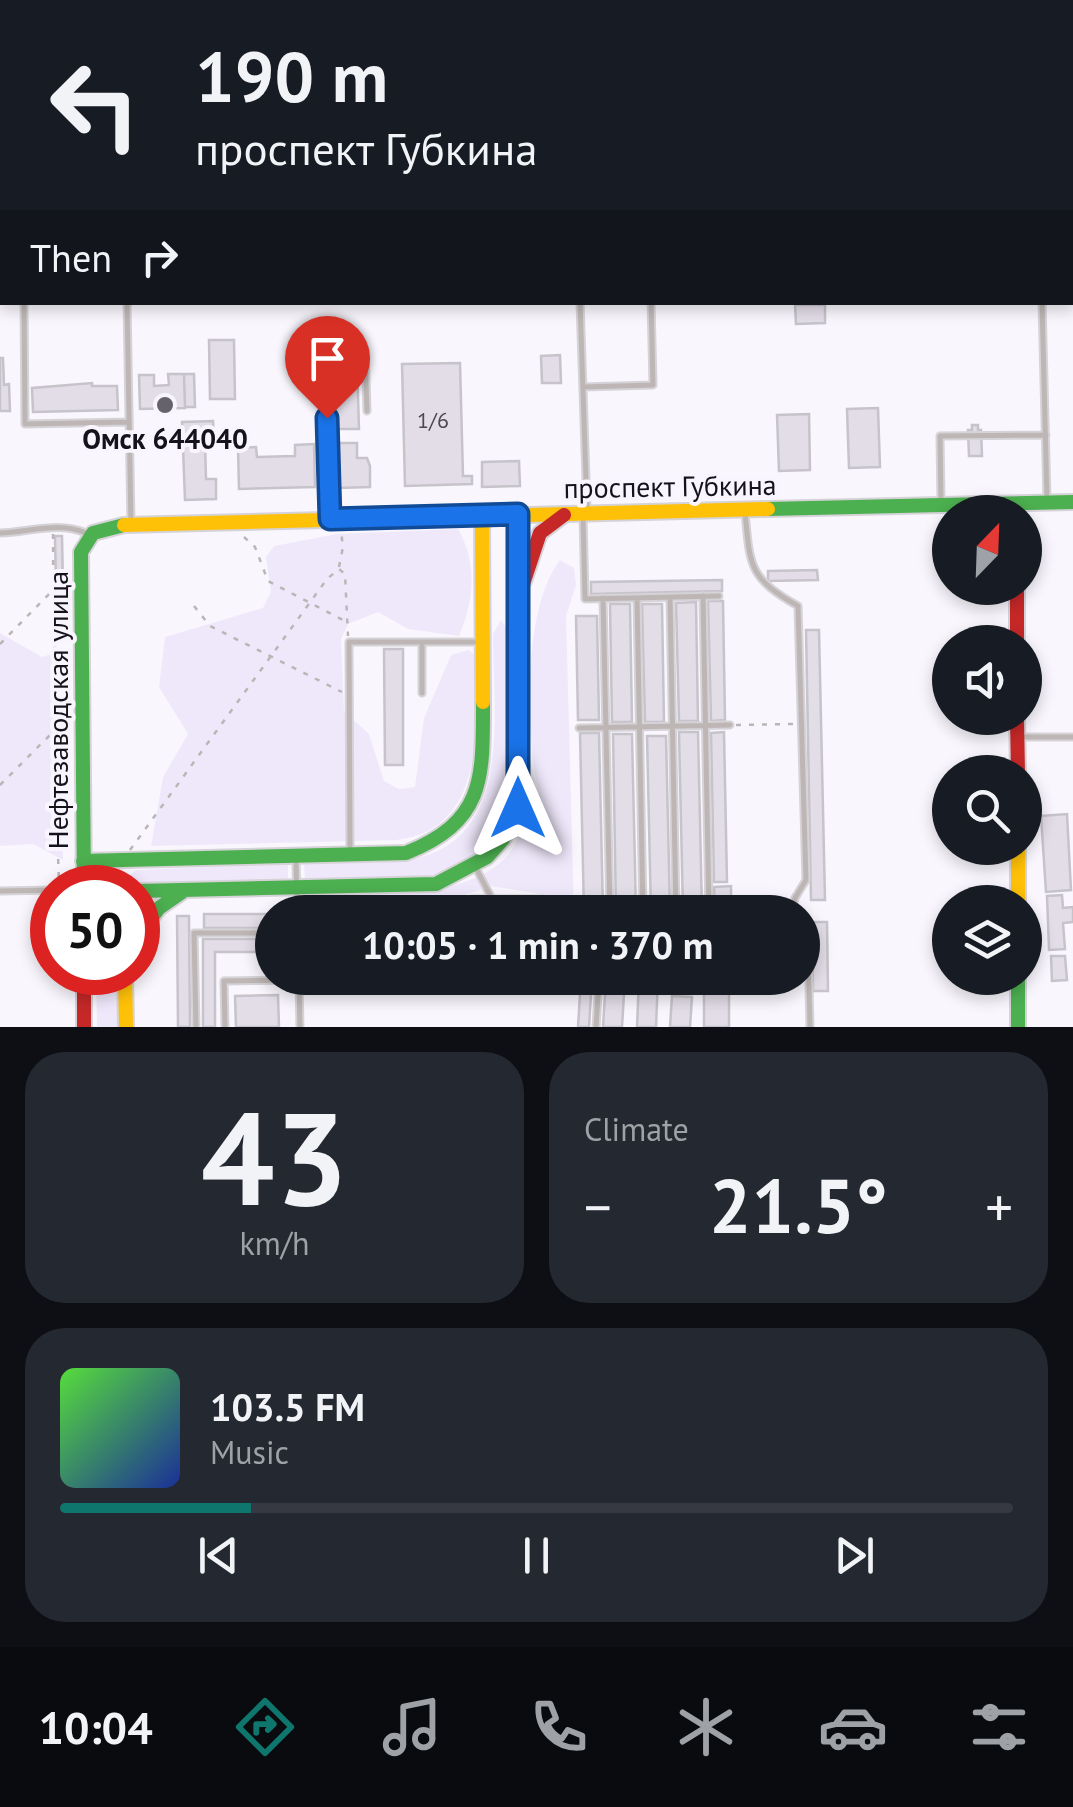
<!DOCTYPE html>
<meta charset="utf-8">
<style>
body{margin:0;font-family:"PT Sans",sans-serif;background:#242831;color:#f1f3f6;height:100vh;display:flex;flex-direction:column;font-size:38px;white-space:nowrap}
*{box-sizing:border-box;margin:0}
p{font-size:32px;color:#9ea1a6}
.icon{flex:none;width:55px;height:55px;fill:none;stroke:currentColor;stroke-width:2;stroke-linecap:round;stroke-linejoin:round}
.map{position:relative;height:1027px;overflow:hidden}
.drawer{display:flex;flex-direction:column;gap:25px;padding:25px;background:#0d0f14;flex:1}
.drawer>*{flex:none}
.top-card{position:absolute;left:0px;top:0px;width:1075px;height:305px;box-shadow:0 5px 15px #0003;background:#171b24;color:#f1f3f6;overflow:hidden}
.needle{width:65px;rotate:23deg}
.tools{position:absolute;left:932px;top:495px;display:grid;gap:20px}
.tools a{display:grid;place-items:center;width:110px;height:110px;border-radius:50%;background:#171b24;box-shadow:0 5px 15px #0003;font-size:50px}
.speed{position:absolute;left:30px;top:865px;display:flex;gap:20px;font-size:50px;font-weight:700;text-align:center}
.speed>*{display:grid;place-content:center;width:130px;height:130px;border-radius:50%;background:#171b24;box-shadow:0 5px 15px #0003;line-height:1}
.speed .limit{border:15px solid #d22;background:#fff;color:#111}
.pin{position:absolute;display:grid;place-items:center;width:85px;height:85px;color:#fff;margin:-102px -42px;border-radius:50% 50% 50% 0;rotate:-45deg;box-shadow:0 0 10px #0007}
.pin .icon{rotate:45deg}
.me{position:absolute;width:110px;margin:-55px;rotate:0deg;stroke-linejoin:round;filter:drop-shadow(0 0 8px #0008)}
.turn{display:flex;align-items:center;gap:35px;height:210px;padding:0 30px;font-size:45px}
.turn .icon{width:130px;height:130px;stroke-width:2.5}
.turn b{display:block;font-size:70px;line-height:85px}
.then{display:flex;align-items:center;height:95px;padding:0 30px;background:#0003;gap:20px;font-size:38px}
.big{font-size:75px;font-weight:700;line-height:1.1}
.drawer .tile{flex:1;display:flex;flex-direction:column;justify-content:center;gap:15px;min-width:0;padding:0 35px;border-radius:40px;background:#242831}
.drawer .dial{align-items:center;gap:0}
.dial b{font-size:130px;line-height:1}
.song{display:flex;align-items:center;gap:30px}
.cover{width:120px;height:120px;border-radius:15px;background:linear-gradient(135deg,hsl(110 70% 55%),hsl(230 70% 35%))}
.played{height:10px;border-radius:5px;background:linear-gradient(90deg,#0f766e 20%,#363941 20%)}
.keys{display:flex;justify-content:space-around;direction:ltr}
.heat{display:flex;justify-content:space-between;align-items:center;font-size:55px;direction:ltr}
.drawer .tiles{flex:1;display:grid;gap:25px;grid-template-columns:1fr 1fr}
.tile:last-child{grid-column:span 2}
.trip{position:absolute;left:255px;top:895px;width:565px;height:100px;border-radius:50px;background:#171b24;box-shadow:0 5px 15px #0003;font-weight:700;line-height:100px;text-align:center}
.menu{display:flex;height:160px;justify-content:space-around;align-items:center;background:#090b0e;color:#9ea1a6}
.menu .icon{width:70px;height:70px}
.menu .active{color:#0f766e}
.menu b{font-size:45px;color:#f1f3f6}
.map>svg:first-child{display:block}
.green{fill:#efe8fb}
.building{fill:#e3dde8;stroke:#c6c3ca;stroke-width:2.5}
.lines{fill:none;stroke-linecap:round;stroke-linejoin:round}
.lane-casing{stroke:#d5d3d8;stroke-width:9}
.fast-casing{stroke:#d5d3d8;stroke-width:18}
.slow-casing{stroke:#d5d3d8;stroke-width:18}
.jam-casing{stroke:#d5d3d8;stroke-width:18}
.path{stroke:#bab6b6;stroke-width:2.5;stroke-dasharray:5 8;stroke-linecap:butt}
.lane{stroke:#beb6b4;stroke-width:5}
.fast{stroke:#4caf50;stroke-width:14}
.slow{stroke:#ffc107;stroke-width:14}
.jam{stroke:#c62828;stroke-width:14}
.route-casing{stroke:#114b97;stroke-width:25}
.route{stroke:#1a73e8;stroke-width:18}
.poi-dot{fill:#656269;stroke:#f8f5ff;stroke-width:4}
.labels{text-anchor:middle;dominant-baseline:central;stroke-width:8;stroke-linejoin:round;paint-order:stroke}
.number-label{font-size:22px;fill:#4c4851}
.poi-label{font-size:28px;font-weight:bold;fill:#15121a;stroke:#f8f5ff}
.street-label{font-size:28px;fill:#15121a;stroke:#f8f5ff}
</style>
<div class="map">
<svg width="1073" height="1027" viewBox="0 0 1073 1027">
<rect width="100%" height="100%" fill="#f9f7fd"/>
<path class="green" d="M 458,529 C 478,564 474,601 459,636 L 408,629 L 378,612 L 348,624 L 341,639 L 344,711 L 369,734 L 384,781 L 399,789 L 415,787 L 424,718 L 451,655 L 468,650 L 477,656 C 474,713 487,799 428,831 C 419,836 407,838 397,840 L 151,846 L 163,777 L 188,734 L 159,687 L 165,637 L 263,608 L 271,592 L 266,557 L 274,546 L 337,534 Z
M 560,560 L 574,568 L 576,585 L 566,616 L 574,912 L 560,912 L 558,897 L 491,886 L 436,905 L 304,906 L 311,893 C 368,892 474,903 512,850 C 523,833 530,811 539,793 C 524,736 523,607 560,560 Z
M 501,620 L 512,635 L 512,807 L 498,842 L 472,863 L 435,878 L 305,882 L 304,864 C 338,863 372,864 405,860 C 515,846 493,714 493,634 Z
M 0,633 L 42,657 L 51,654 L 56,636 L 63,860 L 33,844 L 0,846 Z
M 288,864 L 288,882 L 132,886 L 127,878 L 136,870 Z
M 96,973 L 119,973 L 120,1027 L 97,1027 Z"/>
<path class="building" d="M 795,305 L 825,305 L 825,323 L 796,324 Z
M 209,340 L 234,340 L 235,399 L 210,399 Z
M 560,355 L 561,383 L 542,383 L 541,356 Z
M 0,358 L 3,358 L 4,385 L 9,384 L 10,411 L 0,411 Z
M 357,362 L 359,429 L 335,429 L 333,363 Z
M 460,363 L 463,476 L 472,476 L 472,484 L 405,486 L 402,364 Z
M 168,374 L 184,374 L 185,408 L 140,409 L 139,375 L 154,375 L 154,386 L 169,385 Z
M 184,374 L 194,374 L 195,407 L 185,407 Z
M 92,383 L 92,386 L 117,386 L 118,410 L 33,412 L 32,388 Z
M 878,408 L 880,467 L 849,468 L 847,409 Z
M 809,414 L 810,470 L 779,471 L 777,415 Z
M 213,421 L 214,441 L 205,441 L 206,479 L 216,479 L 216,499 L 185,500 L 182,422 Z
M 972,425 L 978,425 L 978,430 L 981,430 L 982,456 L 969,456 L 968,430 L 972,430 Z
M 334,443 L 357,443 L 357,458 L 367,458 L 370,466 L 370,487 L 336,488 Z
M 314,444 L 315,487 L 239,489 L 238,448 L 256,447 L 257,457 L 295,456 L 295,445 Z
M 519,461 L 520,486 L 482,487 L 482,462 Z
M 55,536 L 62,536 L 63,587 L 56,587 Z
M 817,570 L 818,580 L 768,581 L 768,571 Z
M 722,580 L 722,591 L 591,594 L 591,582 Z
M 708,601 L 723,601 L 725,720 L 711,721 Z
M 696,602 L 698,721 L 679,721 L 676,603 Z
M 610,604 L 630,604 L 632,722 L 612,722 Z
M 642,604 L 662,604 L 664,722 L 645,722 Z
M 576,616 L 597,616 L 599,720 L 578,720 Z
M 806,630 L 819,630 L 825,900 L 811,900 Z
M 384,649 L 403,649 L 403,765 L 385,765 Z
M 679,732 L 698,732 L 702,912 L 683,912 Z
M 724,732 L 727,882 L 714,882 L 711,733 Z
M 580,733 L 599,733 L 603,912 L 584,912 Z
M 613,734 L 632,734 L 636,912 L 616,912 Z
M 647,736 L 666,736 L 670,912 L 651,912 Z
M 1067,814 L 1071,890 L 1046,892 L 1041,816 Z
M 731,886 L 731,912 L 715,912 L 714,887 Z
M 1062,895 L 1063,908 L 1073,907 L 1073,922 L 1063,923 L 1065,949 L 1049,950 L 1047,896 Z
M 460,909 L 557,910 L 557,912 L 460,912 Z
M 204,914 L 272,914 L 272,928 L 204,928 Z
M 177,916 L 189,916 L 190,1027 L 178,1027 Z
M 812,922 L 827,922 L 828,991 L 813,991 Z
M 203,939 L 272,939 L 272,952 L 215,952 L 215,1027 L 203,1027 Z
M 1051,956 L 1065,956 L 1067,980 L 1052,981 Z
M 581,978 L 592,978 L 589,1027 L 578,1027 Z
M 606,978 L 625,978 L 622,1027 L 603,1027 Z
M 639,978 L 658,978 L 656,1027 L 637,1027 Z
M 704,983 L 729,983 L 729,1027 L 704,1027 Z
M 278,995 L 279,1027 L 236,1027 L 235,996 Z
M 672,996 L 692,997 L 690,1027 L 670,1027 Z"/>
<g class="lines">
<defs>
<path id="lane" d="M 121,0 L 121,2
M 341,0 L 341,2
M 576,0 L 576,2
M 1035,0 L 1035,2
M 0,236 L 2,236
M 24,302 L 25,424 L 129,422
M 127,302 L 131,524
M 580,302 L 587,509
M 1042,302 L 1047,500
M 583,387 L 653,385 L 651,302
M 941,503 L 940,436 L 1046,435
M 745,512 C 750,567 749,578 798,606 L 806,880 L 795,898 L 792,912
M 330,516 L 325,350 L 365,349 L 367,411
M 583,516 L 585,599 L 719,596
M 0,533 C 30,532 58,521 86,533
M 703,596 L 709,912
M 670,597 L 676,912
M 603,598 L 610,912
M 637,598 L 643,912
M 422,642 L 422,693
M 579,728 L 730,725
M 1020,737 L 1073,737
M 350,853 L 349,642 L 482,642
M 296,861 L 297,912
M 477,870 L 492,899
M 0,891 L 52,890
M 472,899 L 543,899
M 802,943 L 808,949 L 810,1027
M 299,980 L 300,1027
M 196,1027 L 194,933 L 272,933
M 225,1027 L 224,981 L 299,980
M 596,1027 L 599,978"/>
<path id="fast" d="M 768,509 L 1073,502
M 83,861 L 406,853 C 485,821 483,779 483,702
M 84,888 L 81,552 L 93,533 L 124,525
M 138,891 L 436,884 L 487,857 L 503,839 L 517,809 L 518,656
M 138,935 L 159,908 L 185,890
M 1018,978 L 1018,1027"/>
<path id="slow" d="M 482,515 L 483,702
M 124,525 L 768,509
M 518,656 L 518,514
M 1018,848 L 1018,902
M 125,972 L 126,1027"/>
<path id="jam" d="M 524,581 L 540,533 L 564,515
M 1017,588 L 1017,642
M 1017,718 L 1018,772
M 84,972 L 84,1027"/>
</defs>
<use href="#lane" class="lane-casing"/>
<use href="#fast" class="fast-casing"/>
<use href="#slow" class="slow-casing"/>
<use href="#jam" class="jam-casing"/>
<path class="path" d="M 53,534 L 54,731 L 59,885
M 244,537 L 255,547 L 268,581 L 345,621
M 339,567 L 343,547 L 341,531
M 194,606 L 210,626 L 342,692
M 0,644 L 51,592
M 736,725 L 793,724
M 0,785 L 53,732
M 130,850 L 327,579 L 339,569 L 345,574 L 348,636"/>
<use href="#lane" class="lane"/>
<use href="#fast" class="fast"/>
<use href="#slow" class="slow"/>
<use href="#jam" class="jam"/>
</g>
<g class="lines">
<defs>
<path id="route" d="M 327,418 L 330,519 L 518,514 L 518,808"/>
</defs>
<use href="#route" class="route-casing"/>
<use href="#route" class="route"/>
</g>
<circle class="poi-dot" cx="165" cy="405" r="10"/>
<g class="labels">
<g class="number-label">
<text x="433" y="420">1/6</text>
</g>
<g class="poi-label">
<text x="165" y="438">Омск 644040</text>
</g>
<g class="street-label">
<text transform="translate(670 486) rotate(-1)">проспект Губкина</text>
<text transform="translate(57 710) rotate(-90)">Нефтезаводская улица</text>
</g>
</g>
</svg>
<div class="tools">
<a><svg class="needle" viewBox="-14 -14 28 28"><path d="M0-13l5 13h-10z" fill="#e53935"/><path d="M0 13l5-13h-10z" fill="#9ea1a6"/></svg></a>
<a><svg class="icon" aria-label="sound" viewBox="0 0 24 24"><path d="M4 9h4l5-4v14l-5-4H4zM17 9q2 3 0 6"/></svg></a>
<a><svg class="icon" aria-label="search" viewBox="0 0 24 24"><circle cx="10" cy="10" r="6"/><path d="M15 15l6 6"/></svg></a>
<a><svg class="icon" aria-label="layers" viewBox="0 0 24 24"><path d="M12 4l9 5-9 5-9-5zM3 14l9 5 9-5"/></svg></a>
</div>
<div class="speed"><div class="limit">50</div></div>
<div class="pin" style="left:327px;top:418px;background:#d93025"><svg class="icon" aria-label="arrive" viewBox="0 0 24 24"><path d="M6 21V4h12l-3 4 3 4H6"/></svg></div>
<svg class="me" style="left:518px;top:808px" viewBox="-20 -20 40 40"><path d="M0-17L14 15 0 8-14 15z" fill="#1a73e8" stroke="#fff" stroke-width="4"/></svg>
<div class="trip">10:05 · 1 min · 370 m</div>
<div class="top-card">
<div class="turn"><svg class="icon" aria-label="left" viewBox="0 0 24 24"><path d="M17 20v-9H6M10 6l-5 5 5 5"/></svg><div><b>190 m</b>проспект Губкина</div></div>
<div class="then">Then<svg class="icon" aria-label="right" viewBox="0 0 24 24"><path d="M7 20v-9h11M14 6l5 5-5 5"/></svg></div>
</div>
</div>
<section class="drawer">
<div class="tiles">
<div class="tile dial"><b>43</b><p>km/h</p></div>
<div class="tile"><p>Climate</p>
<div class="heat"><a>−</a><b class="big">21.5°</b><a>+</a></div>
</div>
<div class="tile">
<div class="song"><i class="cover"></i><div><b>103.5 FM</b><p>Music</p></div></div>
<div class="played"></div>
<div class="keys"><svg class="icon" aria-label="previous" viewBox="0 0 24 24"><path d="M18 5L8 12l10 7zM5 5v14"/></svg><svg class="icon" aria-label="pause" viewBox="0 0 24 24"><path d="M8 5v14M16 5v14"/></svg><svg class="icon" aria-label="next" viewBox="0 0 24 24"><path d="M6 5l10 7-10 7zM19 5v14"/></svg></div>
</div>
</div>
</section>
<nav class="menu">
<b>10:04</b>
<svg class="icon active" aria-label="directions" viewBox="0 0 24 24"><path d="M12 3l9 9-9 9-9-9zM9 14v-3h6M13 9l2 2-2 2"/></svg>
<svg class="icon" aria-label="music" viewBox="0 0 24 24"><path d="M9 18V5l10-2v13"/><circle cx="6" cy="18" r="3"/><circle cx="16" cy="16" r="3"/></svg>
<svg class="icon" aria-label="phone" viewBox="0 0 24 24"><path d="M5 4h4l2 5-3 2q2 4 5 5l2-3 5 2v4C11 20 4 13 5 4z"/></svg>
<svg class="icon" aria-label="climate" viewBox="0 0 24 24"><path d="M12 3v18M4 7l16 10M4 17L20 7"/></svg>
<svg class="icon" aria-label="car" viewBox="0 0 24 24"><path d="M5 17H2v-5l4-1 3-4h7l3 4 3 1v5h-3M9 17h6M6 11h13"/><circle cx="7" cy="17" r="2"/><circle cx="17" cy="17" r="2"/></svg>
<svg class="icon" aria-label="filters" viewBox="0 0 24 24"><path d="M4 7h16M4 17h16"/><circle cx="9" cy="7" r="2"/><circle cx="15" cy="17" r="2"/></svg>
</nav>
